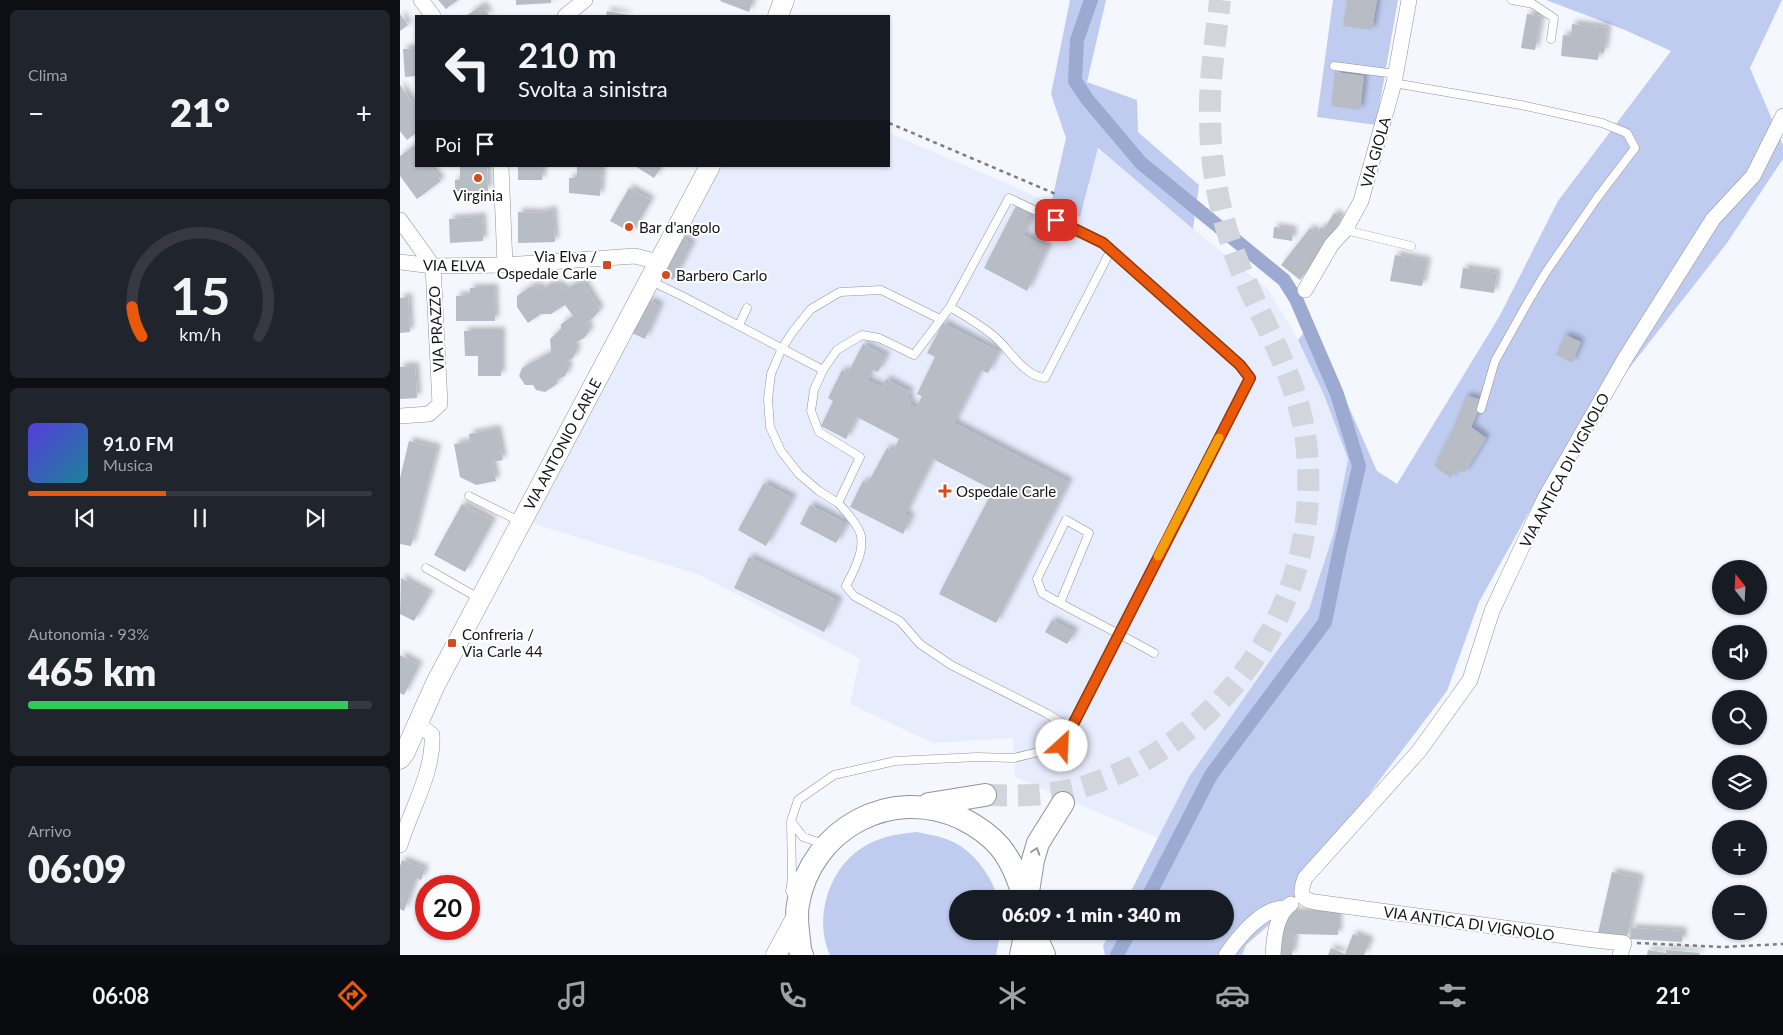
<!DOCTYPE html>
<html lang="it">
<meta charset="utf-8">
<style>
body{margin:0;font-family:Lato,sans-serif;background:#20242c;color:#f1f3f6;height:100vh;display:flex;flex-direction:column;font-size:19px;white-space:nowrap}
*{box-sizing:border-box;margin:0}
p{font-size:16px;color:#9ea1a6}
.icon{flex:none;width:28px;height:28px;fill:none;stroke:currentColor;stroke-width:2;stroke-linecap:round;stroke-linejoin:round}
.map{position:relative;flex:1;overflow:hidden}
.drawer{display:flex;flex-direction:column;gap:10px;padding:10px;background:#0d0f14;width:400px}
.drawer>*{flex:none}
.top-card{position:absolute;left:15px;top:15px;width:475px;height:152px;border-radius:0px;box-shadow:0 1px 4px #0004;background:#171b24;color:#f1f3f6;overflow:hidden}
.needle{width:32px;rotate:342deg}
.buttons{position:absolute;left:1312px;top:560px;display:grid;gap:10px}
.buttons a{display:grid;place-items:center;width:55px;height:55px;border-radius:50%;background:#171b24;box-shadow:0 1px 4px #0004;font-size:25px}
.speed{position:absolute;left:15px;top:875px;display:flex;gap:10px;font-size:25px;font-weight:700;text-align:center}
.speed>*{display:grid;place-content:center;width:65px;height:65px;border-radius:50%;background:#171b24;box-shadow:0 1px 4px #0004;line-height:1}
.speed .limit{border:8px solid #d22;background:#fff;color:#111}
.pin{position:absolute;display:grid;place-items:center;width:42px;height:42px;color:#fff;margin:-21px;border-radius:10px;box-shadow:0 2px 8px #0006}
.me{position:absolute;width:55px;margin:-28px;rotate:25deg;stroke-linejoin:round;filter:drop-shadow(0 0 4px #0008)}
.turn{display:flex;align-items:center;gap:18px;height:105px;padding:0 20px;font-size:22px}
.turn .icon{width:65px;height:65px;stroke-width:2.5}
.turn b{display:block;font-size:35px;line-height:42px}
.then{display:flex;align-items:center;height:48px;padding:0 20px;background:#0003;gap:10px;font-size:19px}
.big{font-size:38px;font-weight:800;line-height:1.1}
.drawer .tile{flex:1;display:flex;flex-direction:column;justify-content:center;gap:8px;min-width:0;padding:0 18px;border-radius:8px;background:#20242c}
.drawer .dial{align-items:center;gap:0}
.dial svg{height:130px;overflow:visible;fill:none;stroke:#363941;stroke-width:7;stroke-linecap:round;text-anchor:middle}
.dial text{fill:#f1f3f6;stroke:none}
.song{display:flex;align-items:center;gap:15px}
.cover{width:60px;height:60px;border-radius:8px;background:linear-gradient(135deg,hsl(250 70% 55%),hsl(190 70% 35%))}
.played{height:5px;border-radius:2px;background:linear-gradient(90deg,#ea580c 40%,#363941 40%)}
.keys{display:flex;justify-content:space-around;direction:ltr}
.heat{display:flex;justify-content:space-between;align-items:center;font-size:28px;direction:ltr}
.charge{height:8px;border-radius:4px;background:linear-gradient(90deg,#34c759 93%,#363941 0)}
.trip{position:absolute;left:549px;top:890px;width:285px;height:50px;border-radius:25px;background:#171b24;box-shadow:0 1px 4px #0004;font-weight:800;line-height:50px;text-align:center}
.menu{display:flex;height:80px;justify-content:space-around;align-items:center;background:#090b0e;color:#9ea1a6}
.menu .icon{width:35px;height:35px}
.menu .active{color:#ea580c}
.menu b{font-size:22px;color:#f1f3f6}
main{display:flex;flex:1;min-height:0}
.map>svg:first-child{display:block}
.built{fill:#e7edfd}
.green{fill:#bfccf0}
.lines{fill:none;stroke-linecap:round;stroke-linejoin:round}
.canal{stroke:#9caad1;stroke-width:14}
.building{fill:#b8bcc4;filter:url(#shadow)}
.primary-tunnel{stroke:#d2d5dc;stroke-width:22;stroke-dasharray:22 11;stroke-linecap:butt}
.lane-casing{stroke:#91949c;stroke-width:9}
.street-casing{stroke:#91949c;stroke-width:16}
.secondary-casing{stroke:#91949c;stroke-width:21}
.primary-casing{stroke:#91949c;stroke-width:24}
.highway-casing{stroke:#91949c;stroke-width:28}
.path{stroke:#7b7d82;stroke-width:2.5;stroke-dasharray:4 4;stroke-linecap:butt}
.lane{stroke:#fff;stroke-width:8}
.street{stroke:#fff;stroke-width:15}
.secondary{stroke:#fff;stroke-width:20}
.primary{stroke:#fff;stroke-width:22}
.highway{stroke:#fff;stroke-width:26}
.oneway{stroke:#959697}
.route-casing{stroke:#983908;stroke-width:12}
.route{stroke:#ea580c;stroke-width:9}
.slow{stroke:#f59e0b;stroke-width:9}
.poi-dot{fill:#d24a1d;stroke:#fff;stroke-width:2}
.labels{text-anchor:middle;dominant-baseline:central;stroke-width:4;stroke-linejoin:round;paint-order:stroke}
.street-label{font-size:15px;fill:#141518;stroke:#fff}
.poi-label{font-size:15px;fill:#141518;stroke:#fff;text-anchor:start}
</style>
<main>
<section class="drawer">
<div class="tile"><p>Clima</p>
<div class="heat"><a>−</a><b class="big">21°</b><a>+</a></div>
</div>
<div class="tile dial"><svg viewBox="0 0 100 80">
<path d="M14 69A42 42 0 1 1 86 69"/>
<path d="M14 69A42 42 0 0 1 8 51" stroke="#ea580c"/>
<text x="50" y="56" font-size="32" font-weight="700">15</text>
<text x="50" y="72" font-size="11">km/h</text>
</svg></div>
<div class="tile">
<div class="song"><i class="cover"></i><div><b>91.0 FM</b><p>Musica</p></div></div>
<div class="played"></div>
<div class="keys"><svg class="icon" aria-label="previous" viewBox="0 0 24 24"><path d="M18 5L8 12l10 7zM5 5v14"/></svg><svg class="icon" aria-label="pause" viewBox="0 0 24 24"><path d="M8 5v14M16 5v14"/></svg><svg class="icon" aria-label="next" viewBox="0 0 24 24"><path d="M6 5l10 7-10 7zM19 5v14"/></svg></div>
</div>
<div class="tile"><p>Autonomia · 93%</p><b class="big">465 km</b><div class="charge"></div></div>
<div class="tile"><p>Arrivo</p><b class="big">06:09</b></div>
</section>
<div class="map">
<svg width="1383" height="955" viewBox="0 0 1383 955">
<defs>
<filter id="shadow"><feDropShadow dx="4" dy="-4" stdDeviation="2.5" flood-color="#0004"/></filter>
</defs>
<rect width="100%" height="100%" fill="#f4f7fe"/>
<path class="built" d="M 489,133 L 606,183 L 680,217 L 697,148 L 803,237 L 868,289 L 898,340 L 924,395 L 948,459 L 934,532 L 909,609 L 874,655 L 789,777 L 758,838 L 615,777 L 613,738 L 533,743 L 450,704 L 460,659 L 300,575 L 131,523 L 281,237 L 322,166 L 489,166 Z"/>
<path class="green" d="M 670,0 L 706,0 L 687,82 L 737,100 L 738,132 L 799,185 L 793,229 L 698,148 L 680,217 L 651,204 L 666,138 L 651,94 Z
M 933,0 L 998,0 L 976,125 L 917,117 Z
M 1146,0 L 1382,0 L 1350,68 L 1383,145 L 1383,159 L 1327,243 L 1159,458 L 1079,602 L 1047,691 L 966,798 L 886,910 L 846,945 L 842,955 L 705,955 L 703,946 L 710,931 L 825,931 L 825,899 L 727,899 L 789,777 L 874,655 L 909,609 L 934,532 L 948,459 L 924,395 L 898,340 L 912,323 L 977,471 L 997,484 L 1099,317 L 1158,201 L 1271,51 L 1225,30 Z
M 517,832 C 525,834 535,835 543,838 C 572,847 589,872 599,899 L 558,899 L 558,931 L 601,931 L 596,955 L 430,955 C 413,919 429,866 465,846 C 482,836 497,834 517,832 Z"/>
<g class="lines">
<path class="canal" d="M 691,0 L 677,40 L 675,81 L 687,99 L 741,163 L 884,280 L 896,299 L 937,394 L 959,466 L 940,549 L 925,622 L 811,775 L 747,899
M 717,955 L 730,931"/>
</g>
<path class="building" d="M 38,0 L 58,0 L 46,9 Z
M 116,0 L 151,0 L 151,3 L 116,5 Z
M 321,0 L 353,0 L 349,12 L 320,1 Z
M 947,0 L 977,0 L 972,30 L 943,26 Z
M 82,5 L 90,16 L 66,16 Z
M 207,11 L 228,15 L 228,16 L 206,16 Z
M 0,14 L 8,25 L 0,31 Z
M 1127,14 L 1141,16 L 1135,50 L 1121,48 Z
M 1172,24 L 1207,28 L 1204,53 L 1199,52 L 1198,60 L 1161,56 L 1163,35 L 1171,36 Z
M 16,48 L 16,76 L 5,77 L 3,49 Z
M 935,72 L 964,76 L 960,110 L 931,106 Z
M 0,85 L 16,108 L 16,133 L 7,140 L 0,131 Z
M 15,145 L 16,148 L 16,166 L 30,166 L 41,181 L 17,199 L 0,176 L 0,156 Z
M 60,166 L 87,166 L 88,191 L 79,190 L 78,196 L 61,195 L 60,191 L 55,191 L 55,180 L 60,179 Z
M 118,166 L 142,166 L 142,180 L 118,180 Z
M 177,166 L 202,167 L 200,196 L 169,193 L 169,178 L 177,178 Z
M 235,166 L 262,166 L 254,178 Z
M 229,188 L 251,200 L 232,233 L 210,221 Z
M 616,206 L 633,214 L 623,235 L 648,247 L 627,291 L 584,268 Z
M 153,210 L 155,242 L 118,243 L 118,212 L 139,213 Z
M 934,213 L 942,218 L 932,235 L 933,236 L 900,280 L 881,265 L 910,228 L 917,233 L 921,227 L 924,229 Z
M 82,217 L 83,241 L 50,243 L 49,219 Z
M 874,227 L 893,230 L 892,241 L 873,238 Z
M 281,237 L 292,244 L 273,280 L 262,273 Z
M 995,255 L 1027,261 L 1022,286 L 990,281 Z
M 1063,268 L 1097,273 L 1094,293 L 1060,288 Z
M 183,282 L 200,310 L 193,318 L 186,323 L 190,330 L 184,338 L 173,344 L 177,350 L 173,358 L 165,362 L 169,368 L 165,376 L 158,379 L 157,384 L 145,392 L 136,390 L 133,385 L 125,385 L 119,376 L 122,368 L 151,352 L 150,339 L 161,329 L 161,324 L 173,316 L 165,305 L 151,314 L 141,314 L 128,323 L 117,307 L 117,296 L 130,287 L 138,286 L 141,290 L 149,285 L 160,285 L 165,290 L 173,285 Z
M 70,288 L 94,288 L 95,321 L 56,321 L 56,296 L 70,295 Z
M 8,297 L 10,332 L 0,333 L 0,298 Z
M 249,300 L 260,306 L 245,339 L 232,333 Z
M 543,323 L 599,352 L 588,373 L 581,370 L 554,423 L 669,482 L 596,623 L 539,594 L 593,490 L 533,459 L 505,514 L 511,517 L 503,534 L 450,507 L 463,481 L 468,483 L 487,448 L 493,451 L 499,439 L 457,417 L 446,439 L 421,426 L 433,401 L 428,398 L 442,370 L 448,373 L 463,344 L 486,356 L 478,372 L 473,370 L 467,380 L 482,387 L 486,379 L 510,392 L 507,398 L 511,400 L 509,404 L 516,408 L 522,396 L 517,394 L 535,357 L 527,353 Z
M 64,331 L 101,331 L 101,376 L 78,376 L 78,356 L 65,356 Z
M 1165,335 L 1181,342 L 1172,363 L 1156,355 Z
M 15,366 L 17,398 L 0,399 L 0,367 Z
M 1066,396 L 1079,399 L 1077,413 L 1071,427 L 1086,438 L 1065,472 L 1056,470 L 1051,478 L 1034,466 L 1053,429 Z
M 97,429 L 103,460 L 92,462 L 96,481 L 76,485 L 60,477 L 54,444 L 70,442 L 69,434 Z
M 9,441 L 37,448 L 11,546 L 0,544 L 0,478 Z
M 364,483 L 393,498 L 366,546 L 338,530 Z
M 62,504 L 93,521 L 65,572 L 34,555 Z
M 410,505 L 447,524 L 436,543 L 400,524 Z
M 349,557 L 439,601 L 424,632 L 334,588 Z
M 1,578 L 30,594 L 14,621 L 0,614 Z
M 652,620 L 675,632 L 667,644 L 645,632 Z
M 0,655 L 19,665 L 4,695 L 0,693 Z
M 2,860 L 25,869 L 21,880 L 16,878 L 4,911 L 0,909 L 0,866 Z
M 1212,872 L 1240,878 L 1226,940 L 1198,933 Z
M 886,912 L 938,912 L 938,935 L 895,934 L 892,955 L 877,955 Z
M 1231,928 L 1283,931 L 1282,942 L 1230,939 Z
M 953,934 L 970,941 L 964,955 L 928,955 L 931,948 L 945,954 Z
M 1248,950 L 1266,953 L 1266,950 L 1300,953 L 1299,955 L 1247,955 Z"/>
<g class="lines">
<path class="primary-tunnel" d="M 585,795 C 615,796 645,796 675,789 C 712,779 748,761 778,738 C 872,667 920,558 906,442 C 898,381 868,332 844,277 C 822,226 810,172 810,116 C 809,77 816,38 820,0"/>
<defs>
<path id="lane" d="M 1112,0 L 1133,4 L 1154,18 L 1151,39
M 934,66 L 996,74
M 994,83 L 1121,105 L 1202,123 L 1227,133 L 1235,148 L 1197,198 L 1146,272 L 1128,302 L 1095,361 L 1081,409
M 945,230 L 1011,246
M 249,280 L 284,297 L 423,370 L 414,390 L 411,411 L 419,432 L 460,457 L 438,503 C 445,510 459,526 461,536 C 464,553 453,572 446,586 L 454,596 L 500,621 L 520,644 L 551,665 L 646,713 L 670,728 L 662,746 L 614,758 L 577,757 L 495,761 L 434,775 L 398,800 L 391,821 L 403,837 L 424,844
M 339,325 L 347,308
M 423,370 L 437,350 L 462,335 L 479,338 L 514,355 L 550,307
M 69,496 L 121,522
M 438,503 L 419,491 L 399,474 L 381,451 L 370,427 L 368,399 L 371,374 L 382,348 L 394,330 L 411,309 L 440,292 L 481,290 L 540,319
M 26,568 L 80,599
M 660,603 L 689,533 L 666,520 L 637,579 L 642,593 C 678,614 717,632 754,653
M 670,728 L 850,377 L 840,365 L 703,243 L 609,198 L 550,307 C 565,316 581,325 595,337 C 609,349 625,377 645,378 L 711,250
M 391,821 L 392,878 L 390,891 L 394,898"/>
<path id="street" d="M 21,0 L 33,16
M 165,16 L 185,0
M 101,166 L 105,265
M 0,220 L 33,266 L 40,404 L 29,414 L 0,416
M 0,262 L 33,266 L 105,265 L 235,256 L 258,262
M 905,290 L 932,244 L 945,230 L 961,201 L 994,83 L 1009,0
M 0,845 C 11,809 34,772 32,735 L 18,723
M 826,955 C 838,938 862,908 884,908
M 873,955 C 874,939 876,913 891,904
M 1220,955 L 1224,943 L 1194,940 L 915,902 C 899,899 900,892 905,878 L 1019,751 L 1070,680 L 1092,611 L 1145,498 L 1226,357 L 1313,219 L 1353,176 L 1383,116"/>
<path id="secondary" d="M 378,16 L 384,0
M 0,759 L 5,752 L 36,683 L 310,166
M 376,955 L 397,916"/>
<path id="primary" d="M 529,804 L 585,795
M 627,898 L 633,860 L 638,843 L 663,803
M 402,955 L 400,950 C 399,935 395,919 398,904 C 411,829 491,785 561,818 C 575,825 590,835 600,847 C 613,863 619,880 624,899
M 621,955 L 626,931"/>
<path id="highway" d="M 631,931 L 642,955"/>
</defs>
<use href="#lane" class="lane-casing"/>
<use href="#street" class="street-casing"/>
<use href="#secondary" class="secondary-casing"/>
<use href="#primary" class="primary-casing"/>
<use href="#highway" class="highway-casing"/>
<path class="path" d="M 489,123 L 658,195
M 1237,943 L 1323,947 L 1383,944"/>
<use href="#lane" class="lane"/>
<use href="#street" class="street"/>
<use href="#secondary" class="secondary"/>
<use href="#primary" class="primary"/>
<use href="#highway" class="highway"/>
</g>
<defs><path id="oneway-chevron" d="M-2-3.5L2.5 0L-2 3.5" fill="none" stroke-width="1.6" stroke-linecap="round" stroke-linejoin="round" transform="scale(1.25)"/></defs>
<use class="oneway" href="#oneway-chevron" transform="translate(636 851) rotate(-72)"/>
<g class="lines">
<defs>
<path id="route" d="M 656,220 L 703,243 L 840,365 L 850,378 L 662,746"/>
</defs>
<use href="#route" class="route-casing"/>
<use href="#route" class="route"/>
<path class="slow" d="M 758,556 L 819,438"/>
</g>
<g class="poi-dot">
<circle cx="78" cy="178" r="5"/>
<circle cx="229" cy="227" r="5"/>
<rect x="202" y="260" width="10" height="10" rx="2.5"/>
<circle cx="266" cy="275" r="5"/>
<path d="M542.5 483.5h5v5h5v5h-5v5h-5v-5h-5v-5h5z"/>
<rect x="47" y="638" width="10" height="10" rx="2.5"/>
</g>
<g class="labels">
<g class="street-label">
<text transform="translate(975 152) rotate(-74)">VIA GIOLA</text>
<text transform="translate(54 265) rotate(1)">VIA ELVA</text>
<text transform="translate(36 329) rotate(-93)">VIA PRAZZO</text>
<text transform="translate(162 444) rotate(-62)">VIA ANTONIO CARLE</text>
<text transform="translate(1164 470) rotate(-62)">VIA ANTICA DI VIGNOLO</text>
<text transform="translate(1069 923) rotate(8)">VIA ANTICA DI VIGNOLO</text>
</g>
<g class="poi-label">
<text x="78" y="195" text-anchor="middle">Virginia</text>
<text x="239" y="227">Bar d'angolo</text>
<text x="197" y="256" text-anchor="end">Via Elva /<tspan x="197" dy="17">Ospedale Carle</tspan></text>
<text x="276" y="275">Barbero Carlo</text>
<text x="556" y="491">Ospedale Carle</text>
<text x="62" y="634">Confreria /<tspan x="62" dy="17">Via Carle 44</tspan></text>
</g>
</g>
</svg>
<div class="buttons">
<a><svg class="needle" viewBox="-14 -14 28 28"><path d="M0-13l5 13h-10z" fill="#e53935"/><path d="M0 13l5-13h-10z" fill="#9ea1a6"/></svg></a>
<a><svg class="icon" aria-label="sound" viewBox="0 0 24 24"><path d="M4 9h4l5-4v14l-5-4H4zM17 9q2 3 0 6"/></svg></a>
<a><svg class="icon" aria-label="search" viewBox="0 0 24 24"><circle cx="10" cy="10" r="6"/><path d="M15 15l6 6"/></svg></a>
<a><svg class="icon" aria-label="layers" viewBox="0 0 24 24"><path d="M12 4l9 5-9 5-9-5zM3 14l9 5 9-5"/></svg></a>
<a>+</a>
<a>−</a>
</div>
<div class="speed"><div class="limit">20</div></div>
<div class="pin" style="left:656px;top:220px;background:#d93025"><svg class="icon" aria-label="arrive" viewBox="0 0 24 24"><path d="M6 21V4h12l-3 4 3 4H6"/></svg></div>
<svg class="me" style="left:662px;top:746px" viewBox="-20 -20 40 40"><circle r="19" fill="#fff"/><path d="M0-13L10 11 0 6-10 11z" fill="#ea580c"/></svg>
<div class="trip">06:09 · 1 min · 340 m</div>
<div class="top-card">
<div class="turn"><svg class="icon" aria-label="left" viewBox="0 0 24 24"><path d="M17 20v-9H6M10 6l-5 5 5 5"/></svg><div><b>210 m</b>Svolta a sinistra</div></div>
<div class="then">Poi<svg class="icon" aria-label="arrive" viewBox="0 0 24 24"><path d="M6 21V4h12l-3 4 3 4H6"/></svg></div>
</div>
</div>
</main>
<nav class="menu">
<b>06:08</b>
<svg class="icon active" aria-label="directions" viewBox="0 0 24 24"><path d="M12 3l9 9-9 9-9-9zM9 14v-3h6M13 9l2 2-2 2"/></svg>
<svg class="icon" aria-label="music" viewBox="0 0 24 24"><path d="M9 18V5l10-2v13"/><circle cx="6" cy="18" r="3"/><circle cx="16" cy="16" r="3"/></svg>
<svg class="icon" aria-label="phone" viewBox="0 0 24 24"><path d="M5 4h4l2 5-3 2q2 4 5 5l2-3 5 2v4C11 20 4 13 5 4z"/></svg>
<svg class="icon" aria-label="climate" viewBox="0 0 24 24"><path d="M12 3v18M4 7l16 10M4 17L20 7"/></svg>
<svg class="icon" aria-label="car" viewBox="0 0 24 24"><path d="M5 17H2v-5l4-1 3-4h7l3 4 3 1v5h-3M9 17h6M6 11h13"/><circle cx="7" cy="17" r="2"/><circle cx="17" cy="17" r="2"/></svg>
<svg class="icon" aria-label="filters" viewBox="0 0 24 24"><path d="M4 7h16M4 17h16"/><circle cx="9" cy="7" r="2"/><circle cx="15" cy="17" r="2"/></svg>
<b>21°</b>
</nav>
